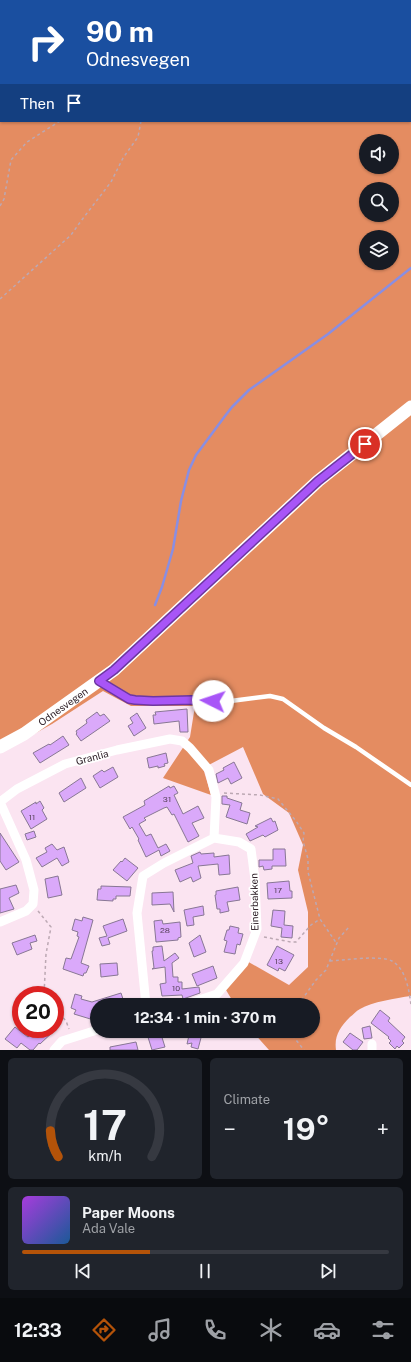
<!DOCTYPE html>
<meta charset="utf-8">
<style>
body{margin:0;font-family:"Public Sans",sans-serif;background:#20242c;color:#f1f3f6;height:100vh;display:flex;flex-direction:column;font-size:15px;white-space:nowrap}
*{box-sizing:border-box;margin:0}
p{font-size:13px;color:#9ea1a6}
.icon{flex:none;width:22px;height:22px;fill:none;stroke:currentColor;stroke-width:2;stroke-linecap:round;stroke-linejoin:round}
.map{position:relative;height:1050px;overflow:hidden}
.panel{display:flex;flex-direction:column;gap:8px;padding:8px;background:#0d0f14;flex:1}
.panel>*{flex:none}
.banner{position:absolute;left:0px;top:0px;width:411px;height:122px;box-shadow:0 1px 3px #0004;background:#1a4fa0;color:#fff;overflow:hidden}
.buttons{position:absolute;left:359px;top:134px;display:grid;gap:8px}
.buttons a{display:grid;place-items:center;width:40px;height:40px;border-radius:50%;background:#171b24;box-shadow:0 1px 3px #0004;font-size:20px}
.speed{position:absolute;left:12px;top:986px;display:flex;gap:8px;font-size:20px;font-weight:700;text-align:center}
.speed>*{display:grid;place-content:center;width:52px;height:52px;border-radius:50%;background:#171b24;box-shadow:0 1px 3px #0004;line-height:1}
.speed .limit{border:6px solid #d22;background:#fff;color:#111}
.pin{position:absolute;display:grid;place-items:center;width:34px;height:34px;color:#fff;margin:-17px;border:2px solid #fff;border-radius:50%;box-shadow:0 1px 4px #0007}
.me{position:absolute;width:44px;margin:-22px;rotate:274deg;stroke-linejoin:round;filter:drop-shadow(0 0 3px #0008)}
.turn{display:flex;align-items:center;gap:14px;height:84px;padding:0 20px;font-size:18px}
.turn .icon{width:52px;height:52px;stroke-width:2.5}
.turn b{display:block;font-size:28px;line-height:34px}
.then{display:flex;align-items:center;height:38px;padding:0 20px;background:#0003;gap:8px;font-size:15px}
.big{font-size:30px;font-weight:700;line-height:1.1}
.panel .widget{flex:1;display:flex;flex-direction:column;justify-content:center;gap:6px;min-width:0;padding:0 14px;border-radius:6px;background:#20242c}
.panel .dial{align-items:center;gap:0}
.dial svg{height:104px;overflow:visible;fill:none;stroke:#363941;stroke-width:7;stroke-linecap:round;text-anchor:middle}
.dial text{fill:#f1f3f6;stroke:none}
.song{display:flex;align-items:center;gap:12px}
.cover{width:48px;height:48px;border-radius:6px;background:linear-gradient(135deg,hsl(280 70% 55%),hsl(210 70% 35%))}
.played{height:4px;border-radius:2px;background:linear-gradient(90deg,#b45309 35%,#363941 35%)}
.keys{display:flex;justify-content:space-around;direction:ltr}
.heat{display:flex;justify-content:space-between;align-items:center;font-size:22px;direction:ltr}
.panel .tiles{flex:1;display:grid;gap:8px;grid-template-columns:1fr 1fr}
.widget:last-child{grid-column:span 2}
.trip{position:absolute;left:90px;top:998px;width:230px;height:40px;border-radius:20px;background:#171b24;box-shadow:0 1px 3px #0004;font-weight:700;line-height:40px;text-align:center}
.tab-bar{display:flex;height:64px;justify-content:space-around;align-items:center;background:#090b0e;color:#9ea1a6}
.tab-bar .icon{width:28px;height:28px}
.tab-bar .current{color:#b45309}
.tab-bar b{font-size:18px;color:#f1f3f6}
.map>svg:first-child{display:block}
.forest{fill:#e48c61;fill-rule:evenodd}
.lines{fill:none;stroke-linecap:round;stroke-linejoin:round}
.stream{stroke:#898ee2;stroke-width:2.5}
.building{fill:#daa9fa;stroke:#887794}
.path{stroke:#bca8b3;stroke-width:1.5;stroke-dasharray:3 3;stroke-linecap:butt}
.service{stroke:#fff;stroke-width:4.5}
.minor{stroke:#fff;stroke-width:9}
.secondary{stroke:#fff;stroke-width:13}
.route-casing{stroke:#6d37a1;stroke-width:10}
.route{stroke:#a855f7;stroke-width:7}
.labels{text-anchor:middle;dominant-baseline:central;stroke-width:3.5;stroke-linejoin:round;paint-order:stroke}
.number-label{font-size:8px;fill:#5a435d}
.street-label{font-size:10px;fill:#2f2129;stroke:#fff}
</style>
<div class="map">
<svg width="411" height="1050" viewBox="0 0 411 1050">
<rect width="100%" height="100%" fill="#fbe4f1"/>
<path class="forest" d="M 0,0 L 317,0 L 1,1 L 1,121 L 410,121 L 411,64 L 411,996 C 396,998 372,1002 360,1009 C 356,1011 353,1015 350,1017 C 340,1027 334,1036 336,1050 L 269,1050 L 252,1031 L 313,1031 L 313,1005 L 235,1005 L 223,985 L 245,960 L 289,985 L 308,967 L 308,912 L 298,870 L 303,845 L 289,813 L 263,794 L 243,747 L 203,768 L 211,795 L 163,778 L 190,737 L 195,706 L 131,706 L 103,691 L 52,724 L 0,753 ZM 366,141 L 392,141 L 392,167 L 366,167 ZM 366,189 L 392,189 L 392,215 L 366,215 ZM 366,237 L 392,237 L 392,263 L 366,263 Z"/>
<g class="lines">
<path class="stream" d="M 155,605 L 162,587 L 173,549 L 181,501 L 189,470 L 196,455 L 225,416 L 232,407 L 249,390 L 328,334 L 411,268"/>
</g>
<path class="building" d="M 187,709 L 188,732 L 180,732 L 179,721 L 154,724 L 153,715 L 156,715 L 155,712 Z
M 97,712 L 100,716 L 104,714 L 110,721 L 81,741 L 76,734 L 77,733 L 76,731 L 87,723 L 86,720 Z
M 137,713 L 146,728 L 134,736 L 128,726 L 133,723 L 130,718 Z
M 63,736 L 69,745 L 40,763 L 33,753 L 49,744 L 50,745 Z
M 166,753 L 168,763 L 164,764 L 165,766 L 158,768 L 158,766 L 149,768 L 147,758 Z
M 234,762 L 242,778 L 231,784 L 228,778 L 218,783 L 216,774 L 224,770 L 223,768 Z
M 113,767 L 118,777 L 100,788 L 93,776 L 102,770 L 104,772 Z
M 81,778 L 86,788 L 64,802 L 59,793 Z
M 169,786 L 170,788 L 174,786 L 178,793 L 174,795 L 183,814 L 198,806 L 204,818 L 192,823 L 199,836 L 188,842 L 174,814 L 172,815 L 167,807 L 164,808 L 144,818 L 146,820 L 139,824 L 146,836 L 151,834 L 158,848 L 166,844 L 170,851 L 161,856 L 159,850 L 146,857 L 138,840 L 139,839 L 132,827 L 130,829 L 123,817 L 145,805 L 144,801 Z
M 222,796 L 227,796 L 227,798 L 242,803 L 240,810 L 250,813 L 247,824 L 226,817 L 230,805 L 222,804 Z
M 40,801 L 44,808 L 42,810 L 47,819 L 31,829 L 21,811 L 36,802 L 36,804 Z
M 271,818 L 273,822 L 275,821 L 278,830 L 265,837 L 263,835 L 250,841 L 246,834 L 258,827 L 255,826 Z
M 34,831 L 36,837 L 27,840 L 25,834 Z
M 0,833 L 19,862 L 6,870 L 0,861 Z
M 52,844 L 57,850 L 64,847 L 69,862 L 62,866 L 57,858 L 42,867 L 36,858 L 47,852 L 45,848 Z
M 273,849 L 285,849 L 286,866 L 272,866 L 272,869 L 264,870 L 263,866 L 259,867 L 259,860 L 273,860 Z
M 200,852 L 201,854 L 214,853 L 214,857 L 229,855 L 230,874 L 219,875 L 218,864 L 198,866 L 201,878 L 193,882 L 191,877 L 180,882 L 175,870 L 193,863 L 191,856 Z
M 125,858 L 138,868 L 127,881 L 113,870 L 121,861 L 122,862 Z
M 58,876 L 62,895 L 48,898 L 45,879 Z
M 289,881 L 290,891 L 292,891 L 292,898 L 268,899 L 267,883 Z
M 16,885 L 19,893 L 9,898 L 14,909 L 0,913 L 0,889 Z
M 101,886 L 131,887 L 130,896 L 116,896 L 116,899 L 113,899 L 113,901 L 97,900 L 98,889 L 101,889 Z
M 238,887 L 240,900 L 227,902 L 229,911 L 220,913 L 220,909 L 217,909 L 215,895 L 216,895 L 216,891 Z
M 173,892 L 174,912 L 170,904 L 152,905 L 152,893 Z
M 203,906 L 204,915 L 193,917 L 194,925 L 187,926 L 184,910 Z
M 273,910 L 285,911 L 284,925 L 293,926 L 292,938 L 281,937 L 282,928 L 271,926 Z
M 83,917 L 93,920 L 81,963 L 89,966 L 86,973 L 84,973 L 83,976 L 63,969 L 66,958 L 71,959 L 79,937 L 77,936 L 78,932 L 72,930 L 75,919 L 82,921 Z
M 123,919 L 127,931 L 108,938 L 110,944 L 102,946 L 99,938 L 107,936 L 103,926 Z
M 162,920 L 163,924 L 180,922 L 181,937 L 178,938 L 178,940 L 156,942 L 154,921 Z
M 230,926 L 239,928 L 238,933 L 243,934 L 240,945 L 237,944 L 235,954 L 224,952 L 227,941 L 224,940 L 227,930 L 229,930 Z
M 35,935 L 37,941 L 30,943 L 32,949 L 17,955 L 12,943 Z
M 200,935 L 206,952 L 194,957 L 189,943 Z
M 162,946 L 164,961 L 175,953 L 179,958 L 172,963 L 173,977 L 178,977 L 178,982 L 182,982 L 182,989 L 199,987 L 200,993 L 183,999 L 182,995 L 162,996 L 160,984 L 166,983 L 165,967 L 152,969 L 154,968 L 152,951 L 153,951 L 153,947 Z
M 277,946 L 294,955 L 285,971 L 279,968 L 278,971 L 267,965 Z
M 117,963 L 118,975 L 101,977 L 100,964 Z
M 213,966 L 217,978 L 197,986 L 192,974 Z
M 121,993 L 125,1005 L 97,1005 L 97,1021 L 74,1014 L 76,1010 L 71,1008 L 75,994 L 82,996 L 81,999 L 92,1002 Z
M 380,1010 L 390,1018 L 388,1021 L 405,1037 L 402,1041 L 404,1043 L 399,1048 L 397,1046 L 395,1049 L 389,1043 L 391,1041 L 388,1038 L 389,1037 L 371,1023 Z
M 370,1026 L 372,1038 L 364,1039 L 362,1028 Z
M 15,1027 L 28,1037 L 37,1029 L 56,1029 L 40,1044 L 39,1043 L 33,1050 L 30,1050 L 21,1043 L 17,1048 L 5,1039 Z
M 160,1031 L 165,1047 L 152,1050 L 147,1034 Z
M 190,1031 L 202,1034 L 198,1049 L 191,1047 L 192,1043 L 187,1044 Z
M 350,1033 L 363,1042 L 357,1050 L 353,1050 L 343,1042 Z
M 136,1042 L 138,1050 L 110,1050 L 110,1047 Z"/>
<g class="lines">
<path class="path" d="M 0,206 L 4,199 L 11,160 L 27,142 L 60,121
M 0,299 L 71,235 L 81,221 L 111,182 L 123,158 L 138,137 L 141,121
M 224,793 L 260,795 L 278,799 L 296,821 L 304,833 L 303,841 L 308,859 L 308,872 L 320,919 L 337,944
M 38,911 L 51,927 L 46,954 L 44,995
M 264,937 L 291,942 L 296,942 L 311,925 L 320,919
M 330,961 C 344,960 380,955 392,961 C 406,969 409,990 411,1005
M 298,1005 L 316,980 L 326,970 L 339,938 L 350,926
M 55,1009 L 66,1021 L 69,1029
M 289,1031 L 304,1050"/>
<path class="service" d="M 101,682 L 129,699 L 135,701 L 153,701 L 192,699 L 223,702 L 270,696 L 283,699 L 324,728 L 356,747 L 411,785"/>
<path class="minor" d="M 0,802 L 17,789 L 65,764 L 117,750 L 170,739 L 182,741 L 190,748 L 209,770 L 216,797 L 214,838
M 0,922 L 26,911 L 33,904 L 34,890 L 26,860 L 0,802
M 146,1005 L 137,913 L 143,876 L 164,863 L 214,838 L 239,842 L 251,849 L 255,880 L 257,929 L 244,963 L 217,994 L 184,1005
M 372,1044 L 372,1050
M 54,1050 L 62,1041 L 97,1030"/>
<path class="secondary" id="s1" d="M 0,747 L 24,734 L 114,670 L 318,481 L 411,407"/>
</g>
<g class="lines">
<defs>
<path id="route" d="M 213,701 L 192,700 L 153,701 L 135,700 L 129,699 L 99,681 L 114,670 L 318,481 L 365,444"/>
</defs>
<use href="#route" class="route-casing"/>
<use href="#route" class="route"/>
</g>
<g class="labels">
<g class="number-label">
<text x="167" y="799">31</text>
<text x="32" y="817">11</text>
<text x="278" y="890">17</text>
<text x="165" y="930">28</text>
<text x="279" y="961">13</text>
<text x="176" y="988">10</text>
</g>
<g class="street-label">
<text stroke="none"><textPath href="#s1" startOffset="75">Odnesvegen</textPath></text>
<text transform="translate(92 757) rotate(-15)">Granlia</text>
<text transform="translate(254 902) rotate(-91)">Einerbakken</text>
</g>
</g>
</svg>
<div class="buttons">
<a><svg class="icon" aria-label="sound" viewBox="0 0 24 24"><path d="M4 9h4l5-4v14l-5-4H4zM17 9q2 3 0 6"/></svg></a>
<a><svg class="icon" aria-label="search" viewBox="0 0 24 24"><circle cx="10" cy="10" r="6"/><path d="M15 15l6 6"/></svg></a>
<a><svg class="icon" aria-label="layers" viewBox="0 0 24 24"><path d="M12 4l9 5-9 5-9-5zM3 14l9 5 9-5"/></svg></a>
</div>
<div class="speed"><div class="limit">20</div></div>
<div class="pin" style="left:365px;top:444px;background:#d93025"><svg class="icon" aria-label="arrive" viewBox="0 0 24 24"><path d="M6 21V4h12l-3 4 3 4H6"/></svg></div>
<svg class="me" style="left:213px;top:701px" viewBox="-20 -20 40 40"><circle r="19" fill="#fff"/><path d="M0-13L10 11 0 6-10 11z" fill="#a855f7"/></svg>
<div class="trip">12:34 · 1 min · 370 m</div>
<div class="banner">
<div class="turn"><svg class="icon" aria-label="right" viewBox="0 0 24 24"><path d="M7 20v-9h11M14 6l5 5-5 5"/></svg><div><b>90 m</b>Odnesvegen</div></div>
<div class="then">Then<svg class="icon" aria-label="arrive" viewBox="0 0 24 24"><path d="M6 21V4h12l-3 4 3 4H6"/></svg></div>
</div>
</div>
<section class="panel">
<div class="tiles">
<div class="widget dial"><svg viewBox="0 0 100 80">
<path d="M14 69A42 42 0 1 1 86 69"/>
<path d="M14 69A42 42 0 0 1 8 49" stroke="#b45309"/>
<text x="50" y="56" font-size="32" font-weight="700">17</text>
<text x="50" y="72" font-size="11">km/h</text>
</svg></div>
<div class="widget"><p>Climate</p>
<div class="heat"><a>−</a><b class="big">19°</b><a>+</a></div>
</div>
<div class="widget">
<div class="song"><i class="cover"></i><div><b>Paper Moons</b><p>Ada Vale</p></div></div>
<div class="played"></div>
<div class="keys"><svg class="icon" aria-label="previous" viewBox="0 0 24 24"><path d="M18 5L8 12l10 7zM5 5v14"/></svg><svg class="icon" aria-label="pause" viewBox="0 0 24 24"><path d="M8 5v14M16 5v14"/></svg><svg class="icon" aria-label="next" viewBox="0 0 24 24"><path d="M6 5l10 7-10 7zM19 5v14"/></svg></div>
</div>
</div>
</section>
<nav class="tab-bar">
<b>12:33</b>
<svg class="icon current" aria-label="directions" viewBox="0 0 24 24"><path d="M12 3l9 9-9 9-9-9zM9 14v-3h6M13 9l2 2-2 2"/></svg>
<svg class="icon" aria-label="music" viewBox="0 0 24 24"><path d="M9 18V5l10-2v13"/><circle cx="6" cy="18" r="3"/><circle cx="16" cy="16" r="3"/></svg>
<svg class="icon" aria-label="phone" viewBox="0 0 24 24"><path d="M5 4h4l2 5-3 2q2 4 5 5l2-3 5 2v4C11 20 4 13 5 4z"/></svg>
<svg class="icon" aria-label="climate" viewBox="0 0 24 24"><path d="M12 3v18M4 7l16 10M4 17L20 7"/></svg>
<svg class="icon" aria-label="car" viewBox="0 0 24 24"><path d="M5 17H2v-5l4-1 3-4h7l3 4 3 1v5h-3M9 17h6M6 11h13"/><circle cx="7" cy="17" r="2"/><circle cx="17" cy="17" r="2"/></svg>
<svg class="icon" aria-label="filters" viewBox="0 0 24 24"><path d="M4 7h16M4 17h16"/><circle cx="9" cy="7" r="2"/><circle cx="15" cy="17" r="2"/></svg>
</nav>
